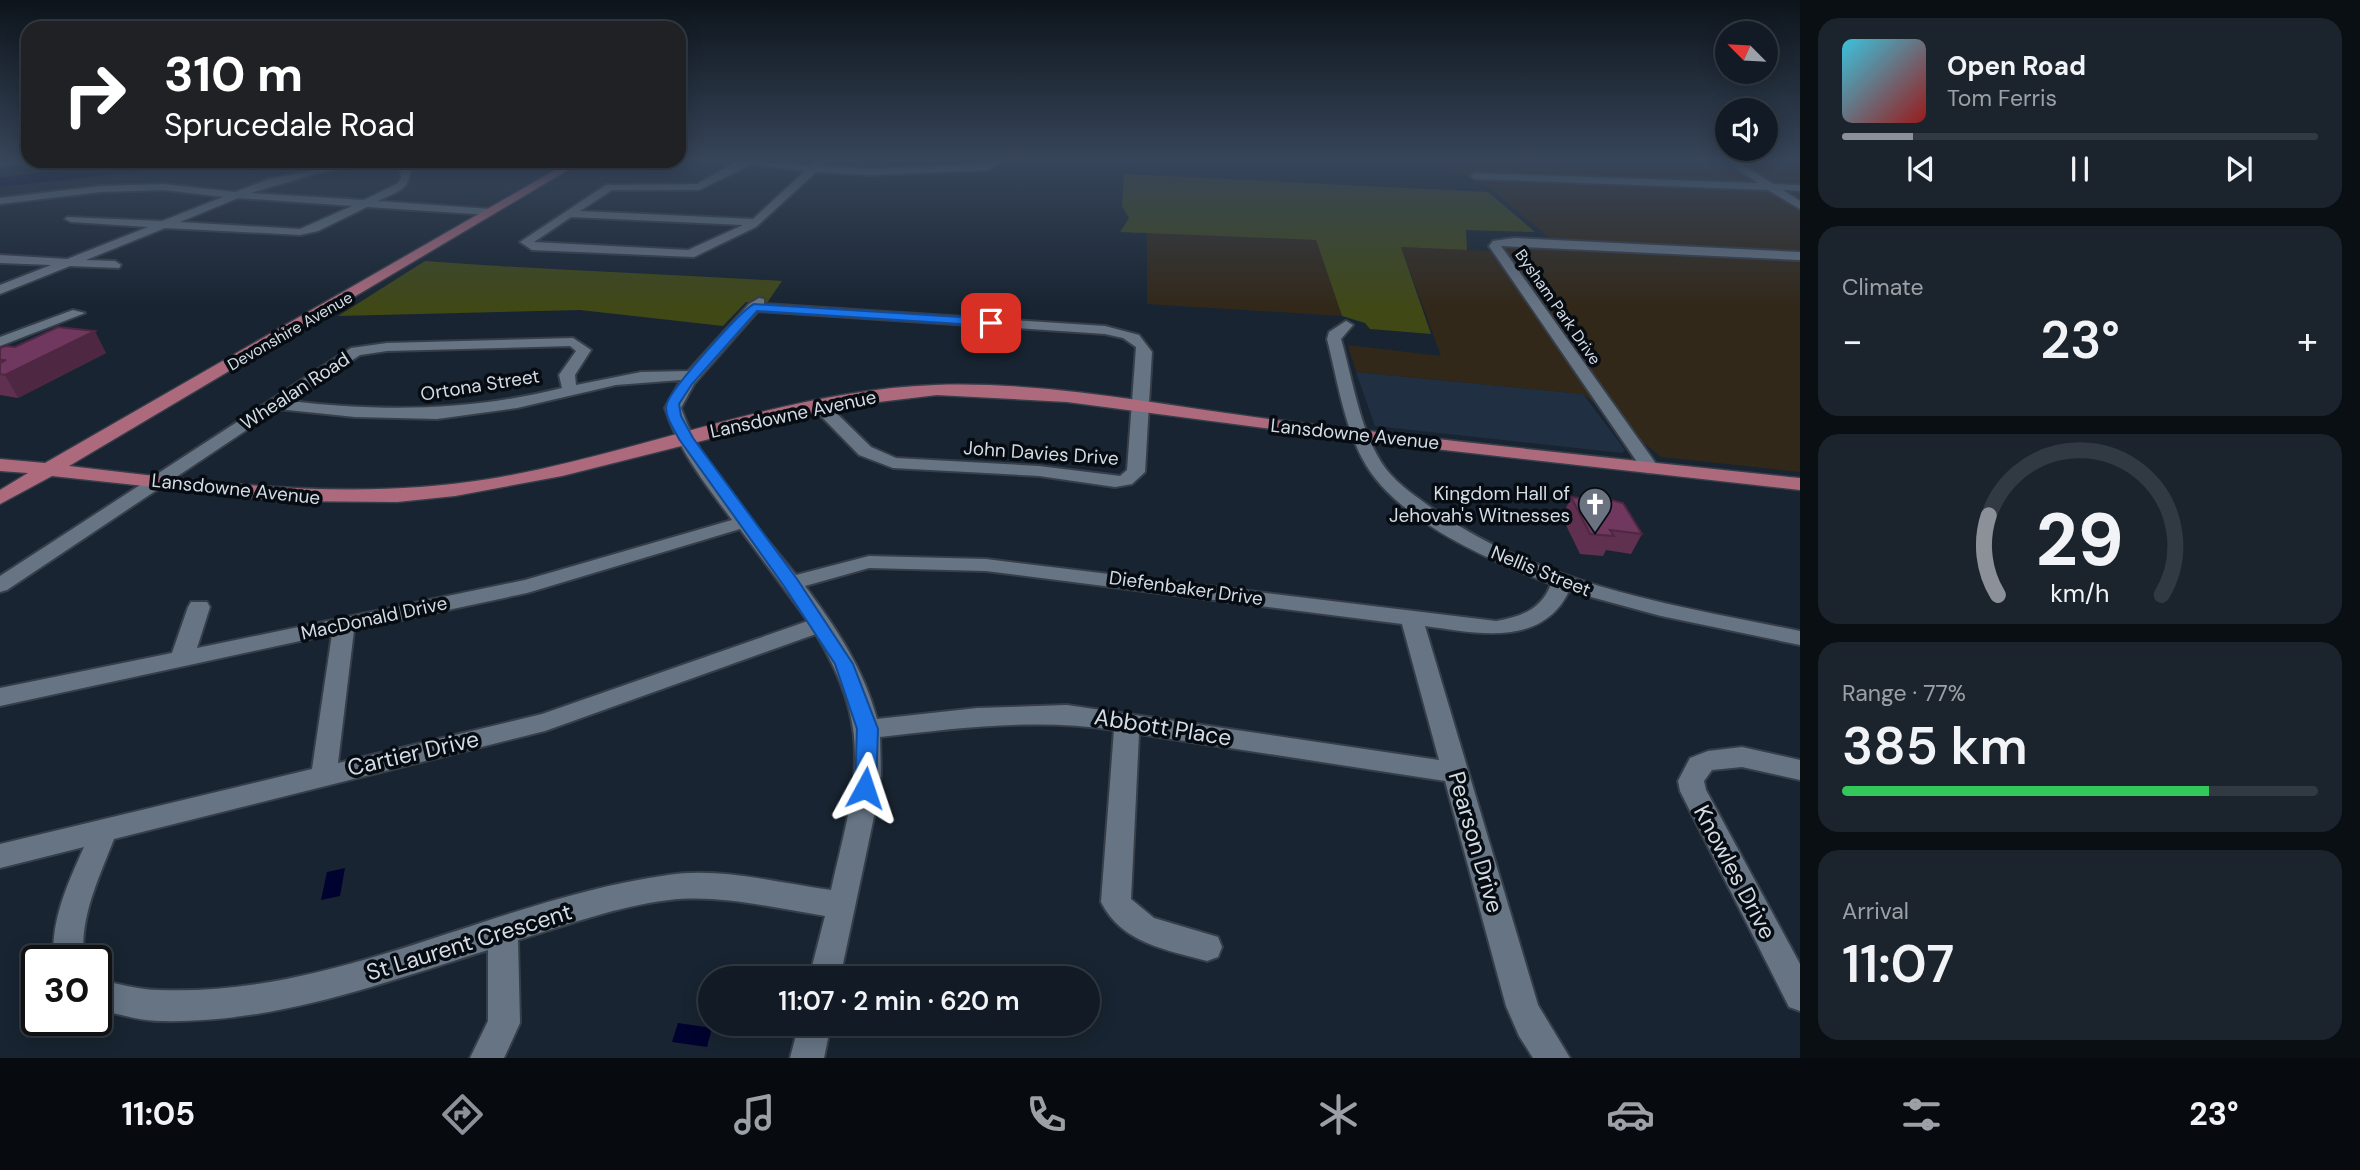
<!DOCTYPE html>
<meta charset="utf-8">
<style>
body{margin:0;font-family:"DM Sans",sans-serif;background:#1b242d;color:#f1f3f6;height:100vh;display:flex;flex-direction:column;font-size:26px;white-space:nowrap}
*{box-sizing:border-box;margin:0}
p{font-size:23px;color:#9ca1a7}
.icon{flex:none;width:38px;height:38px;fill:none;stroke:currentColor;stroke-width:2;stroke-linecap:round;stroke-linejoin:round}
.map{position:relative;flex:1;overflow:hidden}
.drawer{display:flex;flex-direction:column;gap:18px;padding:18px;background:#0a0f14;width:560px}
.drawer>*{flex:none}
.top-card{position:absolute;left:21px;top:21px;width:665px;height:147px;border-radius:21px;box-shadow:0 4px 18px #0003,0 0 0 2px #313942;background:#202124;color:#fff;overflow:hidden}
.needle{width:46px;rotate:294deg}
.tools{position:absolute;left:1715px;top:21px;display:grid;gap:14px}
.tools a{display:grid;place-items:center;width:63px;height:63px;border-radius:50%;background:#121b25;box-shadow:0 4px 18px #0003,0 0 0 2px #313942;font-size:35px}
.speed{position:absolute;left:21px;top:945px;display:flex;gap:14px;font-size:35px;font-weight:700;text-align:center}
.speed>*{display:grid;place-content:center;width:91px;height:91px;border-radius:50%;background:#121b25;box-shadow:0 4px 18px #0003,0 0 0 2px #313942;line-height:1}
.speed .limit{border:4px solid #111;border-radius:10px;background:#fff;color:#111}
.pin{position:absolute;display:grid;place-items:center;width:60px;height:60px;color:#fff;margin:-30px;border-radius:14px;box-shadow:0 4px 10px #0006}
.me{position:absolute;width:77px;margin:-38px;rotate:5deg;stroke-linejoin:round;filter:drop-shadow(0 0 5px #0008)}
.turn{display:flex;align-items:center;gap:24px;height:147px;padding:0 28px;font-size:32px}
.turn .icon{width:91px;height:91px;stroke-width:2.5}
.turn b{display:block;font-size:49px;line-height:60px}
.big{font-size:52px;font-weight:600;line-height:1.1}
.drawer .widget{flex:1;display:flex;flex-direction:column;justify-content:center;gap:10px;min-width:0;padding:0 24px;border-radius:21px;background:#1b242d}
.drawer .dial{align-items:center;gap:0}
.dial svg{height:182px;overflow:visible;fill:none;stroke:#313942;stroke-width:7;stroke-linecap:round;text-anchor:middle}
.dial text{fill:#f1f3f6;stroke:none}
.song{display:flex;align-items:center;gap:21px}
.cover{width:84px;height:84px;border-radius:10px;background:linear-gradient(135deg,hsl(190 70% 55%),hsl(0 70% 35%))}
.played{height:7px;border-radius:4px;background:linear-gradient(90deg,#8c9099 15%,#313942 15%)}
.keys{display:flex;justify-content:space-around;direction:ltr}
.heat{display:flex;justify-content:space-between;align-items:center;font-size:38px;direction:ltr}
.charge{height:10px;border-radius:5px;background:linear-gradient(90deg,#34c759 77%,#313942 0)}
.trip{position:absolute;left:698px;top:966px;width:402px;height:70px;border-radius:35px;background:#121b25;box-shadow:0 4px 18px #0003,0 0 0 2px #313942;font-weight:600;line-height:70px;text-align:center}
.tabs{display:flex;height:112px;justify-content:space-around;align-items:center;background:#070b0f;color:#9ca1a7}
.tabs .icon{width:49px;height:49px}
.tabs .current{color:#8c9099}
.tabs b{font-size:32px;color:#f1f3f6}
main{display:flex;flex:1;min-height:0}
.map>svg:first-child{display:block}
.built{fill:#203042}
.industrial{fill:#322819}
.green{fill:#404816}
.water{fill:#00032f}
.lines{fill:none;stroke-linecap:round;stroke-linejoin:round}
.minor-casing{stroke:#363e49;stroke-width:4}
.major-casing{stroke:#363e49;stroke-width:3}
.minor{fill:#667484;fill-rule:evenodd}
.major{fill:#ad6a7d;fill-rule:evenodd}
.wall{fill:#603051}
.shaded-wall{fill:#4e2742}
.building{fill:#70385e;stroke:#4e2742;stroke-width:2}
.route{fill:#1a73e8;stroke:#114b97;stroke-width:2}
.labels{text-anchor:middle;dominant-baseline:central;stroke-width:7;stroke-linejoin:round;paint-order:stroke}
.far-street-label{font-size:16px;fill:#d3dbe4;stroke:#070c12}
.street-label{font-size:19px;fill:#d3dbe4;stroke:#070c12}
.poi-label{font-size:19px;fill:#d3dbe4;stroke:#070c12;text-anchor:end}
.near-street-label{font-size:23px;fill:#d3dbe4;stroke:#070c12}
</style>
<main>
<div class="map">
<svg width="1800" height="1058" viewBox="0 0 1800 1058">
<rect width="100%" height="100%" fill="#182431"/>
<path class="built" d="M 1356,372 L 1583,394 L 1625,450 L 1622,453 L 1375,426 Z"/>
<path class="industrial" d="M 1437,160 L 1588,160 L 1749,166 L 1741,160 L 1800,160 L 1800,472 L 1661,457 L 1583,394 L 1356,372 L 1348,345 L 1441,356 L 1401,247 L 1491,251 L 1502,268 L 1521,274 L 1503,246 L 1557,244 L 1481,181 L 1445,167 Z
M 1147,233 L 1316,240 L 1342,316 L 1147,304 Z"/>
<path class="green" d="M 1124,174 L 1488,192 L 1535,232 L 1466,230 L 1467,250 L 1401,247 L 1431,334 L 1370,329 L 1365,323 L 1342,316 L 1316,240 L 1120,232 L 1129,218 L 1122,206 Z
M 425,261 C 544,270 663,274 782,281 L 767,303 L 746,302 L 723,326 L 580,310 L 338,316 Z"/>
<path class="water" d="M 150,161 L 198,161 L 171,168 L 0,187 L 0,177 Z
M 345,868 L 340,896 L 321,900 L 327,872 Z
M 678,1023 L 712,1028 L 707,1047 L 672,1042 Z"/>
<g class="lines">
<defs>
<path id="minor" d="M 13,160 L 33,161 L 0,167 L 0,161 Z
M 740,160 L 811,166 L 818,160 L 828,160 L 822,166 L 870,169 L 986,164 L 992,160 L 1003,160 L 988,170 L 870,175 L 816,172 L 756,227 L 694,257 L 532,250 L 520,242 L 606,185 L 697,184 ZM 752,164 L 805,171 L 753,219 L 580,211 L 612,190 L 699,190 ZM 571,217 L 743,225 L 688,250 L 534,242 Z
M 1724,160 L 1735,160 L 1773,184 L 1800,185 L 1800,191 L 1783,190 L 1800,201 L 1800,209 L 1768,190 L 1475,179 L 1470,176 L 1475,173 L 1758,183 Z
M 362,161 L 387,161 L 318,173 L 251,193 L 364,200 L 397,184 L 401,179 L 400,161 L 410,161 C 412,190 402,189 378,201 L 491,209 L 496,212 L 491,215 L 367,207 L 318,231 L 300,235 L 165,228 L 86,260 L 115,261 L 121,265 L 119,268 L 70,266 L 0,294 L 0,285 L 51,265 L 0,263 L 0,255 L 67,259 L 148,227 L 71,222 L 65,219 L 67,217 L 162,221 L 223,197 L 164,190 L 100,192 L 0,204 L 0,198 L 100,186 L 164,184 L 235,192 L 269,179 ZM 238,198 L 352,206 L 300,229 L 180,222 Z
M 1514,238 L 1800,252 L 1800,260 L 1501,246 L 1659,468 L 1650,473 L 1644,472 L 1489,246 L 1493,241 Z
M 759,298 L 764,299 L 764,304 L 1105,326 L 1139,335 L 1152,352 L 1145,472 L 1132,484 L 1115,487 L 1039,476 L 893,468 L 859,455 L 813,408 L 813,402 L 825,402 L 871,447 L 896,458 L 1039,466 L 1120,476 L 1127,470 L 1136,347 L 1123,338 L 1105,334 L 758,311 L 694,384 L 681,408 C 703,472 755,523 796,575 L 869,556 L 986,559 L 1496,621 C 1521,617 1542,609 1551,584 C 1490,561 1393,519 1362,458 C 1343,421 1337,378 1327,339 L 1329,332 L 1346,321 L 1353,325 L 1341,339 C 1353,380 1360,434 1386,469 C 1400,487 1421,500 1439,513 C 1546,586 1676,606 1800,631 L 1800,645 L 1661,616 L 1569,591 C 1542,648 1476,633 1425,626 L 1538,1005 L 1570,1058 L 1533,1058 L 1519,1036 L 1506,1006 L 1445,781 L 1139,734 L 1131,899 L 1154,918 L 1218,937 L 1222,947 L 1218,957 L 1207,961 C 1167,950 1121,943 1101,902 L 1114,730 C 1036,718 959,728 880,737 L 881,775 L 876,807 L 840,978 L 809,978 L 825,916 C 774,908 720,894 669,900 C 618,906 567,925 518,940 L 520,1023 L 504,1058 L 470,1058 L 488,1021 L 488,950 C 380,984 274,1024 159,1021 C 139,1021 116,1013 96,1009 L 96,979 C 116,983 138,990 159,990 C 337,997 495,899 668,875 C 720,867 778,883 831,890 C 855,784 876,735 816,634 L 545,731 L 114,839 C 99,878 79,918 84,961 L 54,961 C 50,921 68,883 84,847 L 0,868 L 0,844 L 312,769 L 332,634 L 0,706 L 0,688 L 172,653 L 188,607 L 191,602 L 207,602 L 210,607 L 197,648 L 525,580 L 732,520 C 706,485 678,450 665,408 L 681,380 L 616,385 L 517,408 L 437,419 L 355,417 L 278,409 L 7,590 L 0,592 L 0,576 L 351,348 L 387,343 L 573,338 L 591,350 L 575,375 L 576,385 L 641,372 L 688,371 L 749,304 ZM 570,346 L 576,351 L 559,375 L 562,388 C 470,411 383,412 290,401 L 360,355 L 387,351 ZM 740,529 L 808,621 L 542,714 L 338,763 L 354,630 L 527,593 ZM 869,568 L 986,571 L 1402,624 L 1439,760 L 1067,705 L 977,708 L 877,719 C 864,669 835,626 805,586 Z
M 73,310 L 85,313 L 0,346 L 0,337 Z
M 1742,747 L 1800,760 L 1800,780 L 1742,767 L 1712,770 L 1704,781 L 1706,790 L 1800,964 L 1800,1011 L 1789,1007 L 1680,791 L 1678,781 L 1690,758 L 1708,751 Z
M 799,1024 L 831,1024 L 824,1058 L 790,1058 Z"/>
<path id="major" d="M 571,161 L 583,161 L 69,466 C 209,482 348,502 489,479 C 636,455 786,390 935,385 C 1053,381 1169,407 1285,421 C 1456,442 1628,460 1800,478 L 1800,490 L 1347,439 L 1067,402 L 937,395 L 837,407 L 562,476 L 455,496 L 397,502 L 283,501 L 52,476 L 0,504 L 0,490 L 28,473 L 0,471 L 0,459 L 45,463 Z"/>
</defs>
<use href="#minor" class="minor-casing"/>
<use href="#major" class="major-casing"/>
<use href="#minor" class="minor"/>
<use href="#major" class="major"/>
</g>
<path class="wall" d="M 0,348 L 106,353 L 18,398 L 0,395 Z
M 1592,495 L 1642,534 L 1631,554 L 1606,550 L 1603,556 L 1580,554 L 1562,517 L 1571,497 L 1590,500 Z"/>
<path class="shaded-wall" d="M 95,331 L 106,353 L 18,398 L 5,375 Z"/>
<path class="building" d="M 58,327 L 95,331 L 5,375 L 0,374 L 0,363 L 6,360 L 0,360 L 0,348 L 5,346 L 15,347 Z
M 1592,495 L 1623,503 L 1642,534 L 1610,530 L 1614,536 L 1590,534 L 1571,497 L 1595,500 Z"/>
<linearGradient id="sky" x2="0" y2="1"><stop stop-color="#0d141b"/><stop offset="0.52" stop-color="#37455a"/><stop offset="1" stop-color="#37455a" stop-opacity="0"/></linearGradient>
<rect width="1800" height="308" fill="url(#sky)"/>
<path class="route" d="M 754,304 L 991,319 L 997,323 L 991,326 L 757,311 L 692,384 L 679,404 L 681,416 L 693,438 L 797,579 L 853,664 L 878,729 L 876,788 L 873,794 L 865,797 L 858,794 L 855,788 L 857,729 L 835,664 L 784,586 L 679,439 C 674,429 663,414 667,403 C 672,388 741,310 754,304 Z"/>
<defs>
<symbol id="church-pin" viewBox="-11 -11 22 30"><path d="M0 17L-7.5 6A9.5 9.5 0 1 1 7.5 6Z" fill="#6b7280" stroke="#070c12"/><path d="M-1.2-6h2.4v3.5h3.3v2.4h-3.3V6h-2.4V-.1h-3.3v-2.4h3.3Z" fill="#fff"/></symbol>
</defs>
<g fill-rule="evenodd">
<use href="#church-pin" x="1576" y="485" width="38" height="52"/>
</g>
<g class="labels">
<g class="far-street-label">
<text transform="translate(1558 307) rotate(55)">Bysham Park Drive</text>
<text transform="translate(290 331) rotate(-30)">Devonshire Avenue</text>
</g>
<g class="street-label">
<text transform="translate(480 385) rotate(-9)">Ortona Street</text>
<text transform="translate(295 391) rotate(-33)">Whealan Road</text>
<text transform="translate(793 414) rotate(-12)">Lansdowne Avenue</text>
<text transform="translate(1355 434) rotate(6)">Lansdowne Avenue</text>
<text transform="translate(1041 453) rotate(4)">John Davies Drive</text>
<text transform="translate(236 489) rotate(6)">Lansdowne Avenue</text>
<text transform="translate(1541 571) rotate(22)">Nellis Street</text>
<text transform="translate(1186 588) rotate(8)">Diefenbaker Drive</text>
<text transform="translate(374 618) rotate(-12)">MacDonald Drive</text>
</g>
<g class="poi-label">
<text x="1570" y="493">Kingdom Hall of<tspan x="1570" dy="22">Jehovah's Witnesses</tspan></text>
</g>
<g class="near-street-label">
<text transform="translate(1163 727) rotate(9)">Abbott Place</text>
<text transform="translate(413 753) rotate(-13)">Cartier Drive</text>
<text transform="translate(1476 842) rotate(74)">Pearson Drive</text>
<text transform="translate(1735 872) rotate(62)">Knowles Drive</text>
<text transform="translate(469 942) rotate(-17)">St Laurent Crescent</text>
</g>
</g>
</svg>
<div class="tools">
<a><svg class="needle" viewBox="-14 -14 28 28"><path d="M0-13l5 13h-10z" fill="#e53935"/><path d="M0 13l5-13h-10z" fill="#9ca1a7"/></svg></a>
<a><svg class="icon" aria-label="sound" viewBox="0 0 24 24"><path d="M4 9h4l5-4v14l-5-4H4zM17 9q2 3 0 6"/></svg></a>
</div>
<div class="speed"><div class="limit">30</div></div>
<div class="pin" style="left:991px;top:323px;background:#d93025"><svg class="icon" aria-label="arrive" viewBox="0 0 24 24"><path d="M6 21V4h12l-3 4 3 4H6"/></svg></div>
<svg class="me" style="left:865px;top:788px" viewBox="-20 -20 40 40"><path d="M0-17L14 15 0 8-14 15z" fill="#1a73e8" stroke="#fff" stroke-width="4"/></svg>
<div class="trip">11:07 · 2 min · 620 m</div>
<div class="top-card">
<div class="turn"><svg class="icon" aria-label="right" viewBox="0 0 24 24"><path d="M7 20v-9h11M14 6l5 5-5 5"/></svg><div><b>310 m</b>Sprucedale Road</div></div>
</div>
</div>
<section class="drawer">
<div class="widget">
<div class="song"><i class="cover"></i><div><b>Open Road</b><p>Tom Ferris</p></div></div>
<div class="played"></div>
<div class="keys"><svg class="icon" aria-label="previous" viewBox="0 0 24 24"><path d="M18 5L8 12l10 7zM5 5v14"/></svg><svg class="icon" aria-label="pause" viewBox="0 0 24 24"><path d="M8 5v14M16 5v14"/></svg><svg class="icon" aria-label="next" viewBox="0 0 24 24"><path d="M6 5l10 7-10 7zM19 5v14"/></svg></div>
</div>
<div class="widget"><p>Climate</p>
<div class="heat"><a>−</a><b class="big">23°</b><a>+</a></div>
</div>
<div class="widget dial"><svg viewBox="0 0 100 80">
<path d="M14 69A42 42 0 1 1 86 69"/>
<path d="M14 69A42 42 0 0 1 10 34" stroke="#8c9099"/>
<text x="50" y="56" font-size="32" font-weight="700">29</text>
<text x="50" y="72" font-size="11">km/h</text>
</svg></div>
<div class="widget"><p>Range · 77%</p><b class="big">385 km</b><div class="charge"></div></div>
<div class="widget"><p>Arrival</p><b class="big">11:07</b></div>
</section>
</main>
<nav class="tabs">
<b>11:05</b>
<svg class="icon current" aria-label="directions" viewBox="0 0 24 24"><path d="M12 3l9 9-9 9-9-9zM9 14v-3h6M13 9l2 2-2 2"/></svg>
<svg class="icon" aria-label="music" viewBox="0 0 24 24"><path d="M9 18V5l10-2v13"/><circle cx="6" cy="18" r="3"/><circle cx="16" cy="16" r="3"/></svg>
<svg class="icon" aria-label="phone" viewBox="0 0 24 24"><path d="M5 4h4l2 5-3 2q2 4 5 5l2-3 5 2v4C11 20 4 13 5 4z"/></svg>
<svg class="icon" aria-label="climate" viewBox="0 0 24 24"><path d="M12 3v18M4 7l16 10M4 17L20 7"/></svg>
<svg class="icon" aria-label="car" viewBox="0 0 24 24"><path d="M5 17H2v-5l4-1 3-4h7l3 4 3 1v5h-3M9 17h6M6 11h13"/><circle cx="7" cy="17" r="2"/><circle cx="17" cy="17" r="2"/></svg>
<svg class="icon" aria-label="filters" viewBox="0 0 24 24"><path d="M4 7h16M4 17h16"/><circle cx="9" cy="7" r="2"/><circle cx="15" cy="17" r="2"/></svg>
<b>23°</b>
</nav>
